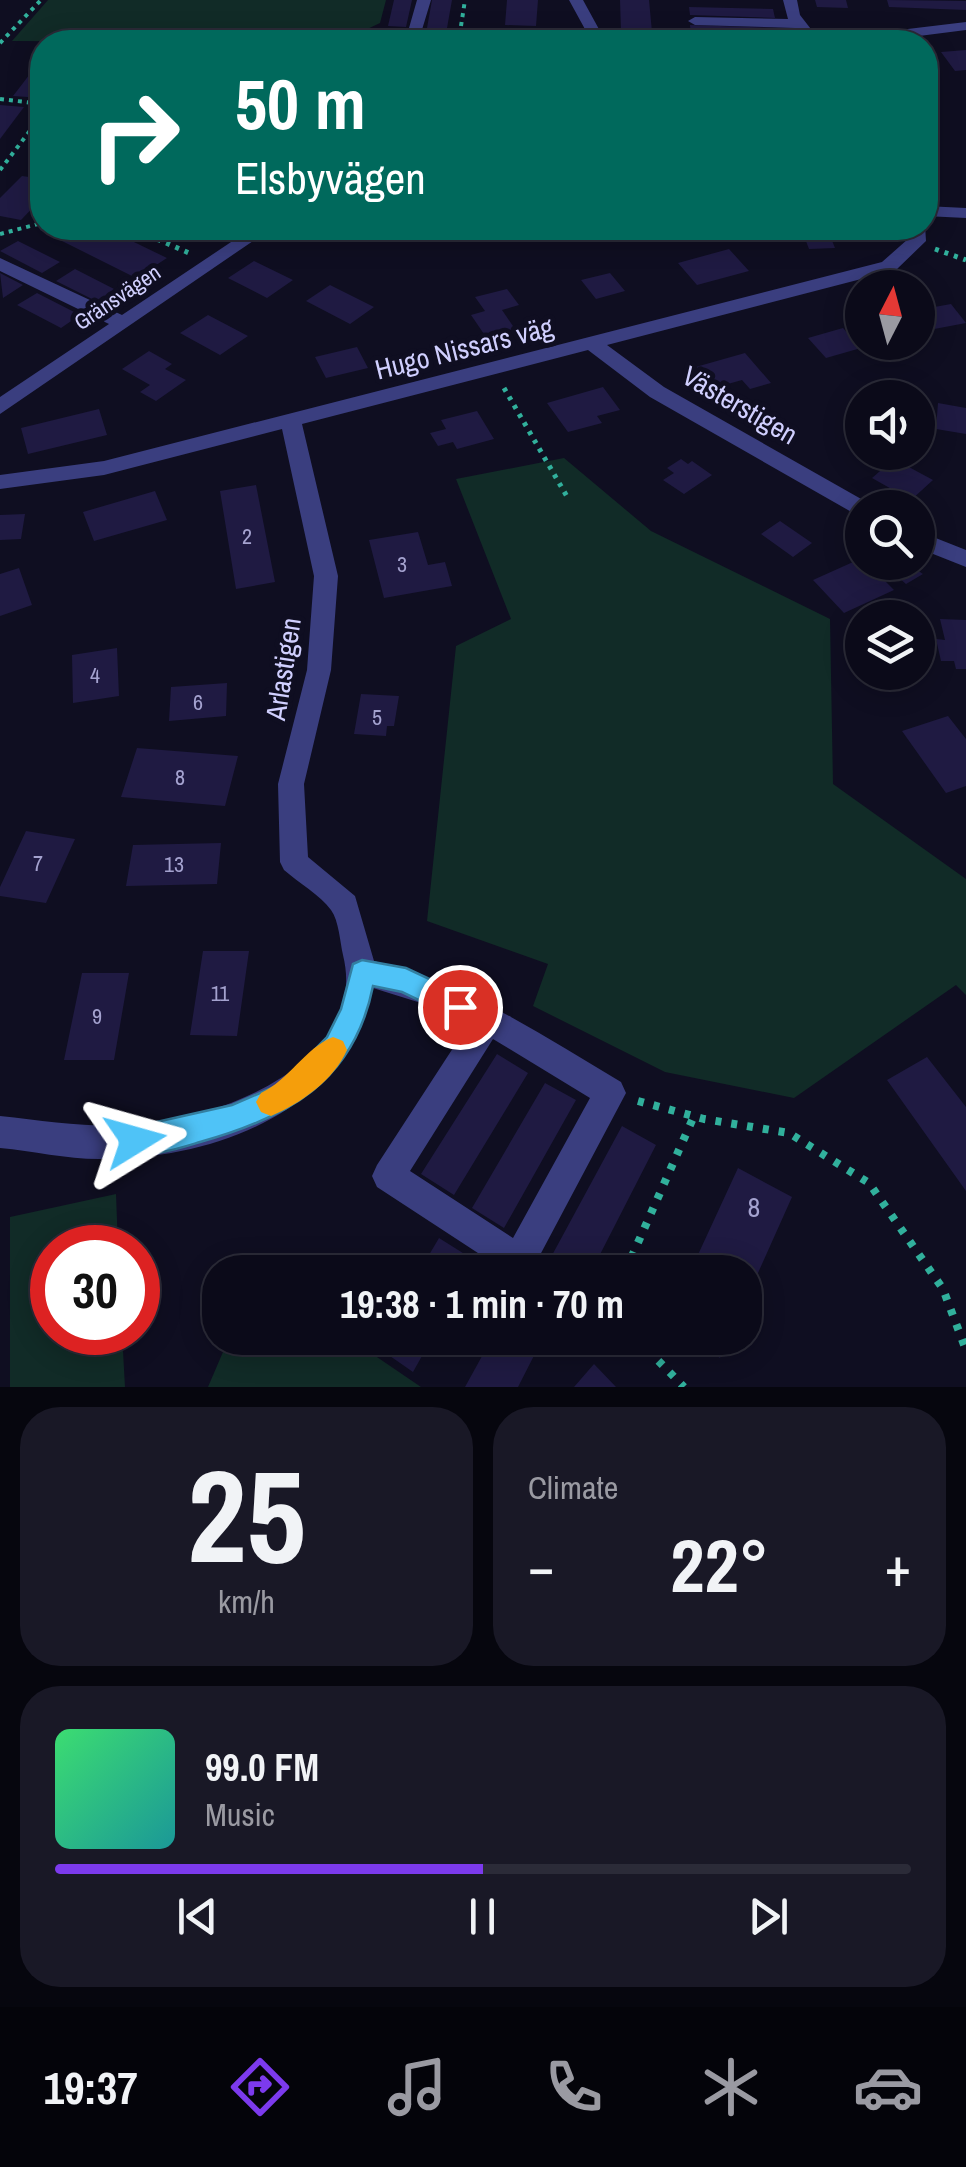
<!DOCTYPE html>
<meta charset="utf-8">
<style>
body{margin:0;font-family:"Archivo Narrow",sans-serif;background:#191826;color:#f1f3f6;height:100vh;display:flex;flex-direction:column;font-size:38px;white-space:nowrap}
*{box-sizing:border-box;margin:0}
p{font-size:32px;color:#9a9aa2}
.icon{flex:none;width:55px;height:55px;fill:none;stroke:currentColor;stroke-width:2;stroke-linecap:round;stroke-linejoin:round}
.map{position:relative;height:1387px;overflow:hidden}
.panel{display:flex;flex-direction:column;gap:20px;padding:20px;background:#06060e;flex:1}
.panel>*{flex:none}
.guide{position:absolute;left:30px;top:30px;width:908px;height:210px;border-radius:40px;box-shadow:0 5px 25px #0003,0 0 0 2px #2b2b38;background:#00695c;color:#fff;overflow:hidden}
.needle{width:65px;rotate:6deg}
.fabs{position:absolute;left:845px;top:270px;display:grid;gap:20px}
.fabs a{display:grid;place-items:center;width:90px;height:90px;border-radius:50%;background:#0b0a19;box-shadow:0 5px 25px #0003,0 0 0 2px #2b2b38;font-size:50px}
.speed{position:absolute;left:30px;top:1225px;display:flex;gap:20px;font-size:50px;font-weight:700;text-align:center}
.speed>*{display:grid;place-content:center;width:130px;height:130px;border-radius:50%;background:#0b0a19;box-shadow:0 5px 25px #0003,0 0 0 2px #2b2b38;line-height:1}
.speed .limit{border:15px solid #d22;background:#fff;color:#111}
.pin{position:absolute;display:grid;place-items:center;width:85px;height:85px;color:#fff;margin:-42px;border:5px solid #fff;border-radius:50%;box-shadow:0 2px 10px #0007}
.me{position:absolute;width:110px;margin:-55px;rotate:82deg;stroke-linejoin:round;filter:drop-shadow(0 0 8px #0008)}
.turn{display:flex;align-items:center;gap:35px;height:210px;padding:0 40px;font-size:45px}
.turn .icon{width:130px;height:130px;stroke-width:2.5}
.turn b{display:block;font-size:70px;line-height:85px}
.big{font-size:75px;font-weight:700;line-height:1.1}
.panel .widget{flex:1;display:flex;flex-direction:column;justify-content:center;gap:15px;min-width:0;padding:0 35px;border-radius:40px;background:#191826}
.panel .dial{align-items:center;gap:0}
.dial b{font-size:130px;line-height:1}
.song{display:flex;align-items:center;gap:30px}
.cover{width:120px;height:120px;border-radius:15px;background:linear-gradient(135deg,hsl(140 70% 55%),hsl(180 70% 35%))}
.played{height:10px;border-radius:5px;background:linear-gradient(90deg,#7c3aed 50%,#2b2b38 50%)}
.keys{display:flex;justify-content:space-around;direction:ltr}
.heat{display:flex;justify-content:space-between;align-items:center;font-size:55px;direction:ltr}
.panel .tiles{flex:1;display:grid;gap:20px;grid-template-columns:1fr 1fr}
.widget:last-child{grid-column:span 2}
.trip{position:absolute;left:202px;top:1255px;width:560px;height:100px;border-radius:40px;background:#0b0a19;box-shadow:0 5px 25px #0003,0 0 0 2px #2b2b38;font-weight:700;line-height:100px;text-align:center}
.dock{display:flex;height:160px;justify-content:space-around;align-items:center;background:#04040a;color:#9a9aa2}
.dock .icon{width:70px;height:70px}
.dock .current{color:#7c3aed}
.dock b{font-size:45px;color:#f1f3f6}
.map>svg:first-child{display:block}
.green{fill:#112b27}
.building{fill:#1f1a42}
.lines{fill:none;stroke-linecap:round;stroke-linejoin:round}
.path-far2{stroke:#31b09c;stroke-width:4;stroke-dasharray:4 5;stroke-linecap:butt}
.path-far1{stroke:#31b09c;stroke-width:5;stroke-dasharray:4 6;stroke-linecap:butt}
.path{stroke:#31b09c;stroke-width:8;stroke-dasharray:6 10;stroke-linecap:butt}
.minor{fill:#3a3e7f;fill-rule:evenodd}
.route{fill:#4fc3f7;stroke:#337fa1;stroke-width:2.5}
.slow{fill:#f59e0b}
.labels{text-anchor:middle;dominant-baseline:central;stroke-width:10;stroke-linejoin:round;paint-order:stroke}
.far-street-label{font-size:22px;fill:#d0cffe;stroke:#0f0e21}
.number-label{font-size:22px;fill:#a4a2cf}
.street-label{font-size:28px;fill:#d0cffe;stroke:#0f0e21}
.near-number-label{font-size:28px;fill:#a4a2cf}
</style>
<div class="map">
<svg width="966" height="1387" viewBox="0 0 966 1387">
<rect width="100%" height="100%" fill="#0f0e21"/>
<path class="green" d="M 48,0 L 386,0 L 380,23 L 342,41 L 215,29 L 204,42 L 12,41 Z
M 564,458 L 651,531 L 830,619 L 833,784 L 966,879 L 966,995 L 956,985 L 794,1098 L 665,1072 L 533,1006 L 548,964 L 427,921 L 456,646 L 511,619 L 456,479 Z
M 116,1194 L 118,1247 L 52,1248 L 52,1332 L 122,1333 L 125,1387 L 10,1387 L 10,1217 Z
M 229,1338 L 349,1338 L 421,1387 L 208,1387 Z"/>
<path class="building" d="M 394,0 L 412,0 L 406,27 L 388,26 Z
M 432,0 L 452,0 L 447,28 L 427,28 Z
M 507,0 L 538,0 L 536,26 L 505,25 Z
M 620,0 L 649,0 L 652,32 L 621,31 Z
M 815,0 L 846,0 L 848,8 L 817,7 Z
M 887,0 L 966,1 L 966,10 L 889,7 Z
M 689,7 L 773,9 L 775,18 L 690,15 Z
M 690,25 L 777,28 L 778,38 L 691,35 Z
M 473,28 L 578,31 L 577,40 L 472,37 Z
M 966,50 L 966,70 L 955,71 L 941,52 Z
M 42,58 L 42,98 L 13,96 L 20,87 Z
M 0,105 L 24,107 L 0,139 Z
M 42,164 L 42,198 L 21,220 L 0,216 L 0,198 L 22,176 L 29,177 Z
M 43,228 L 105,228 L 167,258 L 136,278 L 40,230 Z
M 149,228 L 191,228 L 174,239 Z
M 379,228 L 399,228 L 396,239 L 376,238 Z
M 576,228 L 618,228 L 617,236 L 575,233 Z
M 685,228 L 728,228 L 728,235 L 685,232 Z
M 801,228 L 827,228 L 835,248 L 809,249 Z
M 18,241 L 60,262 L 42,273 L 0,251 Z
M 729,249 L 749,271 L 697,285 L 678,263 Z
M 254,261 L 293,280 L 267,298 L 228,278 Z
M 75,269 L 118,291 L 100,303 L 56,281 Z
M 0,273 L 23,285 L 3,298 Z
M 610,273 L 625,291 L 596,299 L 581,280 Z
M 330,285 L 374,307 L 350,324 L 306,301 Z
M 507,289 L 519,305 L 502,310 L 515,329 L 486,337 L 471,315 L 485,311 L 475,297 Z
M 37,293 L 80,315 L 61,328 L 17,305 Z
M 951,304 L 966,323 L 929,330 L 918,317 L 918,310 Z
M 208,315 L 248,336 L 220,355 L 180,333 Z
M 843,328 L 861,348 L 826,358 L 808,338 Z
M 357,347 L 368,368 L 326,378 L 315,357 Z
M 149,351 L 172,364 L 165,369 L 186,380 L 156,401 L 140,392 L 150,385 L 122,369 Z
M 745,353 L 771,383 L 750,389 L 742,380 L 703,391 L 685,370 Z
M 603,387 L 620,410 L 597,416 L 602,423 L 568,432 L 547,403 Z
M 938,403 L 966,408 L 966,434 L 936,429 Z
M 99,409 L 107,435 L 28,454 L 21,428 Z
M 477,411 L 494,439 L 457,449 L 453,442 L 438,446 L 430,433 L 446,429 L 441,420 Z
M 681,459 L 688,464 L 692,461 L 712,475 L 684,494 L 663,480 L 674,473 L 667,468 Z
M 894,459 L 933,480 L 911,500 L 872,478 Z
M 256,485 L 275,582 L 236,589 L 220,491 Z
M 155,491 L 167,520 L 94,541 L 83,512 Z
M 25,514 L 21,539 L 0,540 L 0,515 Z
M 780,521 L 812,543 L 793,557 L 761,534 Z
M 418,532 L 428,565 L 445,562 L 452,586 L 384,598 L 369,540 Z
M 862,558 L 894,590 L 844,613 L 813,580 Z
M 881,562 L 905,562 L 923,574 L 906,584 Z
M 19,568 L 32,605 L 0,616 L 0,574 Z
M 940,619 L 966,620 L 966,669 L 956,669 L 954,661 L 941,661 L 936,639 L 945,640 Z
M 117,648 L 119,696 L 73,703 L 72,655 Z
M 227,683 L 226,716 L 169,721 L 171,687 Z
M 361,694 L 399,696 L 394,726 L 387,726 L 386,736 L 354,734 Z
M 948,716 L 966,739 L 966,786 L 946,793 L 902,731 Z
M 137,748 L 238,756 L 225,806 L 121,797 Z
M 26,831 L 75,839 L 46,903 L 0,896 L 0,887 Z
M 221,843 L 217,884 L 126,886 L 133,845 Z
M 203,951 L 249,951 L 237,1036 L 190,1035 Z
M 82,973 L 129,973 L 114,1060 L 64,1060 Z
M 497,1054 L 528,1073 L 454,1195 L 421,1174 Z
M 927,1057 L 966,1107 L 966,1191 L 887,1080 Z
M 545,1083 L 576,1100 L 504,1228 L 472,1208 Z
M 622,1126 L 656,1145 L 591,1272 L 572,1272 L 550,1259 Z
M 738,1168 L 792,1197 L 745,1302 L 745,1272 L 690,1272 Z
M 439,1238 L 474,1260 L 468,1272 L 419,1272 Z
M 382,1338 L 432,1338 L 413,1372 L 377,1347 Z
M 492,1338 L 543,1338 L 518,1387 L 465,1387 Z
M 690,1338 L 729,1338 L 720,1358 Z
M 594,1364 L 616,1387 L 574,1387 Z"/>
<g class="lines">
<path class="path-far2" d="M 461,26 L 465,0
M 0,43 L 41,0
M 0,99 L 42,104
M 0,170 L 42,115
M 130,228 L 162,242
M 0,234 L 42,223"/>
<path class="path-far1" d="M 157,239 L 189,253
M 935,249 L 966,260
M 504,388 L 569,500"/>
<path class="path" d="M 638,1101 L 704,1119 L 789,1133 L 869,1183 L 943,1289 L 966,1350
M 625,1272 L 694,1116
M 636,1338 L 684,1387"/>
<path class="minor" d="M 417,0 L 431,0 L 421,33 L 404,42 L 387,42 L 409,28 Z
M 569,0 L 583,0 L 606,42 L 592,42 Z
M 783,0 L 797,0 L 800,15 L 821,42 L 806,42 L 795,28 L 695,25 L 688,21 L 695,17 L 788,19 Z
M 966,22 L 966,30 L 872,42 L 833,42 L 841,37 Z
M 476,36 L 517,37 L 525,42 L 469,42 Z
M 925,206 L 966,208 L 966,218 L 925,216 Z
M 925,225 L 926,241 L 896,270 L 607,345 L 664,387 L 870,504 L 872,508 L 862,508 L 862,518 L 650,397 L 588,350 L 302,424 L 338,576 L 331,670 L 304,784 L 308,857 L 355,896 L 374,961 C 465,983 542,1035 621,1082 L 626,1093 L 531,1272 L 507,1272 L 377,1187 L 372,1176 L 377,1165 L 468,1025 L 421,1003 L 373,988 C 346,1111 214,1160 99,1159 C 66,1159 33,1151 0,1148 L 0,1116 C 55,1122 106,1131 161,1122 C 239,1110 368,1055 343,955 C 340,942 339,921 331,910 C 320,895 299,883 284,870 L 280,862 L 278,784 L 307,670 L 314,576 L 282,429 L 104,475 L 0,489 L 0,475 L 104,461 L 882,262 L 908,239 L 909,228 ZM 493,1039 L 590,1098 L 513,1238 L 410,1171 Z
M 252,228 L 272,228 L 0,414 L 0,397 L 109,324 L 0,271 L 0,258 L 122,315 Z
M 918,531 L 966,550 L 966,567 L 918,548 Z"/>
</g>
<path class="route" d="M 362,960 L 406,968 L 470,998 L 474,1007 L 470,1016 L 460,1020 L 402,992 L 373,986 C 354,1082 287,1118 200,1142 C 177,1149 148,1159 125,1150 L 121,1140 L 125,1129 L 232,1105 L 281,1084 L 327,1037 L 341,1009 L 353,964 Z"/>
<path class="slow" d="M 333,1037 L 343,1041 L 347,1050 C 334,1080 300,1104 271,1116 L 261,1112 L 256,1102 L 261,1093 C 289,1080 305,1048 333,1037 Z"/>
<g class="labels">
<g class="far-street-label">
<text transform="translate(117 297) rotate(-34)">Gränsvägen</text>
</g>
<g class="number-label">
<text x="247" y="536">2</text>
<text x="402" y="564">3</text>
<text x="95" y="675">4</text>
<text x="198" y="702">6</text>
<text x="377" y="717">5</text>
<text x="180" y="777">8</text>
<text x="38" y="863">7</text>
<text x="174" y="864">13</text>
<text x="220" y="993">11</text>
<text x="97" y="1016">9</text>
</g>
<g class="street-label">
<text transform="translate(464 348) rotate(-14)">Hugo Nissars väg</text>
<text transform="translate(740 405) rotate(30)">Västerstigen</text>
<text transform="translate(283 669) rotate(-81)">Arlastigen</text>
</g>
<g class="near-number-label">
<text x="754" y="1207">8</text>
</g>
</g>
</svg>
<div class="fabs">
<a><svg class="needle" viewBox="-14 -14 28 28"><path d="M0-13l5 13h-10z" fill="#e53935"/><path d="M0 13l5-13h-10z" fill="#9a9aa2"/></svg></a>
<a><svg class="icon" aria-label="sound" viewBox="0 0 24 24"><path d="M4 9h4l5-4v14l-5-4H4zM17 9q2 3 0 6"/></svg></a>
<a><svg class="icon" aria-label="search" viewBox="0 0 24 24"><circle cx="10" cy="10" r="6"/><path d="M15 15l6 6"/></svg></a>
<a><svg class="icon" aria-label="layers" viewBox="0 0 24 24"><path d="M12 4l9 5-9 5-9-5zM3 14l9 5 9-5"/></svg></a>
</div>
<div class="speed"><div class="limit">30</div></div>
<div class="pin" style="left:460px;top:1007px;background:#d93025"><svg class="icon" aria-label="arrive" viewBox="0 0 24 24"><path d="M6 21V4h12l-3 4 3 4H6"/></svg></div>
<svg class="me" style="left:135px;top:1140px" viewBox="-20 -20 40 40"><path d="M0-17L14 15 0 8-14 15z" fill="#4fc3f7" stroke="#fff" stroke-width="4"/></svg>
<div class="trip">19:38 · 1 min · 70 m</div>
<div class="guide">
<div class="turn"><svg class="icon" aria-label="right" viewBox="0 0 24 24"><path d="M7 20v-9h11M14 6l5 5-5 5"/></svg><div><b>50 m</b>Elsbyvägen</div></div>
</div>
</div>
<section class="panel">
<div class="tiles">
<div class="widget dial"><b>25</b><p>km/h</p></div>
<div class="widget"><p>Climate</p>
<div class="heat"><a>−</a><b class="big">22°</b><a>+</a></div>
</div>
<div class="widget">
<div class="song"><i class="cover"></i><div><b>99.0 FM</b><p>Music</p></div></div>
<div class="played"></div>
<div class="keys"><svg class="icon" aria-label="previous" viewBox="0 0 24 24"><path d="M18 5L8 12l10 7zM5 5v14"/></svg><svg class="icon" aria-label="pause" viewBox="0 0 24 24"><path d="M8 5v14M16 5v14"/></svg><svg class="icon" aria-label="next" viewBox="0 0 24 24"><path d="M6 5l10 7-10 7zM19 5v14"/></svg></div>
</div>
</div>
</section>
<nav class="dock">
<b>19:37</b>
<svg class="icon current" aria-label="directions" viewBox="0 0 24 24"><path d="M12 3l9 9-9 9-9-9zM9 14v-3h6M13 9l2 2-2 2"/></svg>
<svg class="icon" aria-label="music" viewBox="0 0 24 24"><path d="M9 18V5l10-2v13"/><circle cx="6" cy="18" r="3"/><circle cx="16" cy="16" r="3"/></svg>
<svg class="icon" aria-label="phone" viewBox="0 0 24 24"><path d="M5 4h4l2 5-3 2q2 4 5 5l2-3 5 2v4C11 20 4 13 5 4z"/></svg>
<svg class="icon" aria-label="climate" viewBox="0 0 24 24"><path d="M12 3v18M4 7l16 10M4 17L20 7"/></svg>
<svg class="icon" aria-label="car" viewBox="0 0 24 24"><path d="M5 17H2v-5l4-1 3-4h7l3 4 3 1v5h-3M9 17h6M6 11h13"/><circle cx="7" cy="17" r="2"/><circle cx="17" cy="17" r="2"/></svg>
</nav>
